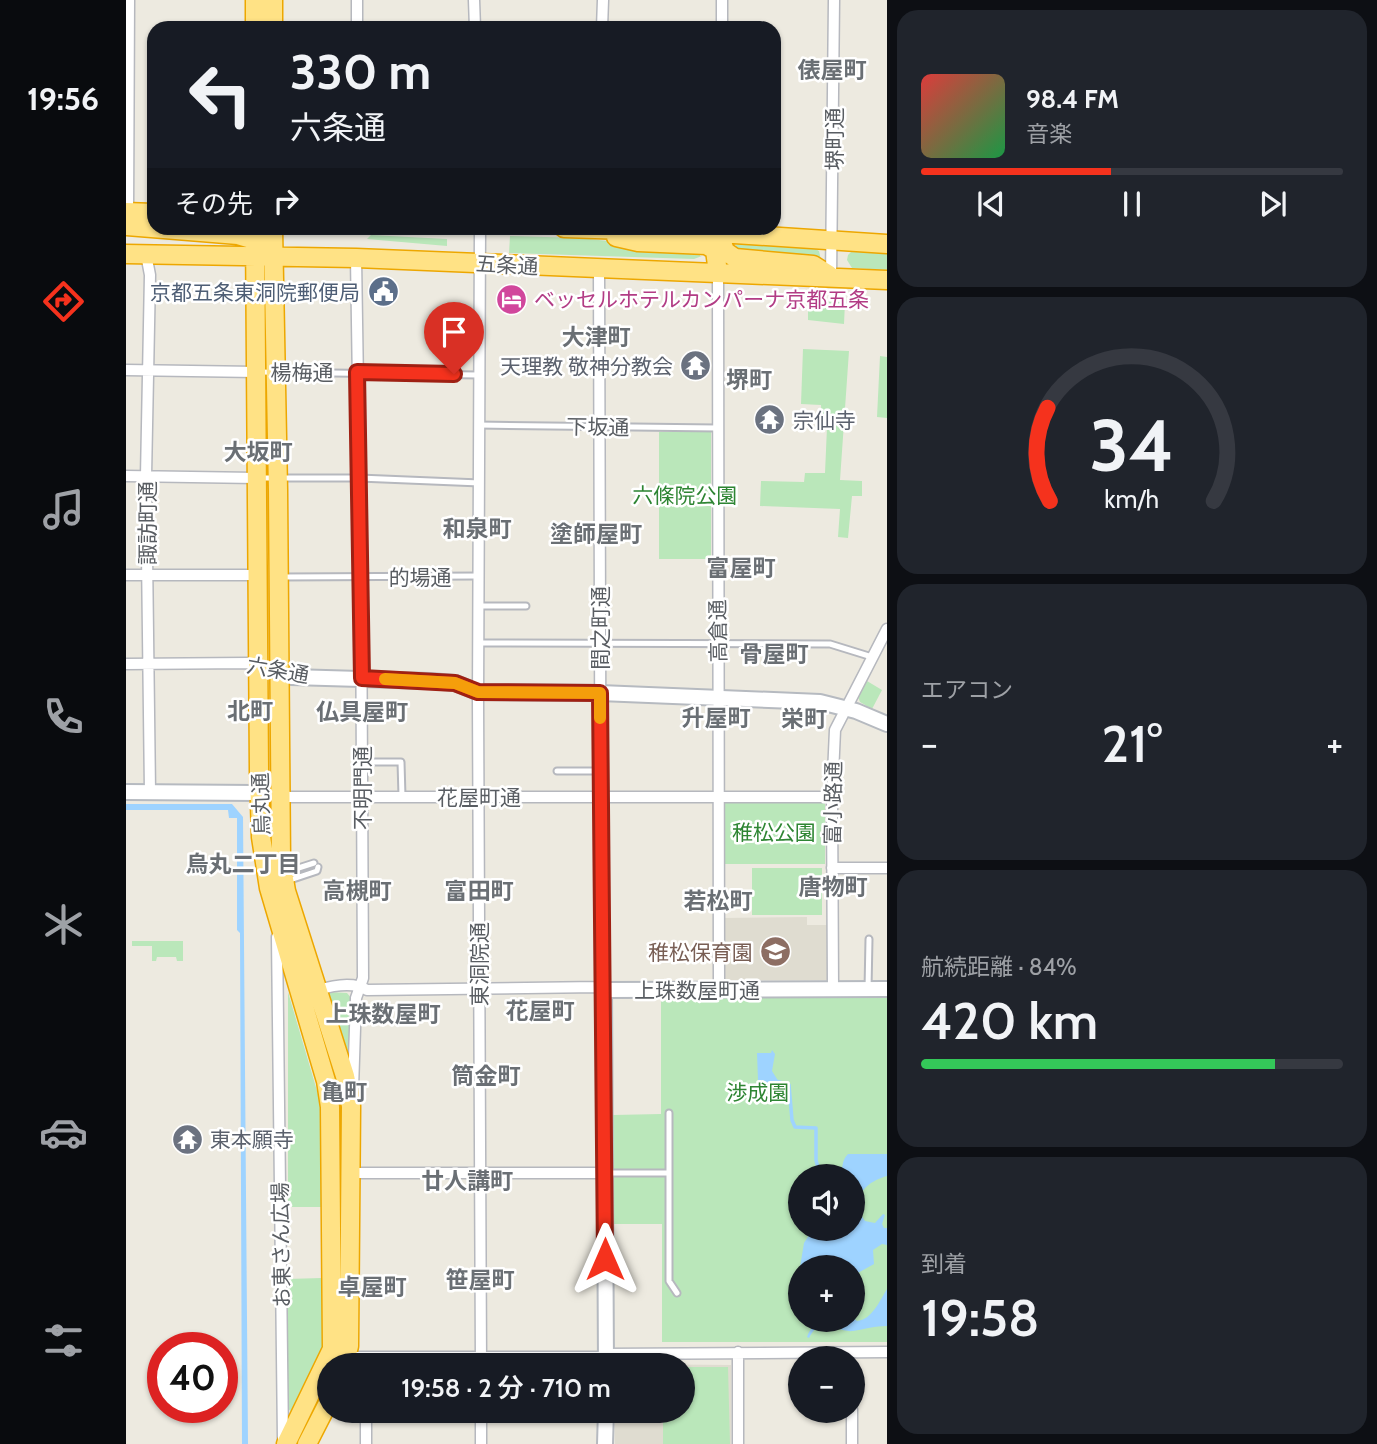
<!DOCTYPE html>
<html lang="ja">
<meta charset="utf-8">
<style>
body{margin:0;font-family:Cabin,"Noto Sans JP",sans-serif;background:#20242c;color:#f1f3f6;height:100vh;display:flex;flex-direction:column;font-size:26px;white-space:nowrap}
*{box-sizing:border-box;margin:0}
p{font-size:23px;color:#9ea1a6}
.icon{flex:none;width:38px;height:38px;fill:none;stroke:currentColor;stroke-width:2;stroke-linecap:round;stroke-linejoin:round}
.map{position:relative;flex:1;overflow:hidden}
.sheet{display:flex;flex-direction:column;gap:10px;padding:10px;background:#0d0f14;width:490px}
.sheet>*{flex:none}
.hud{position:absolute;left:21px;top:21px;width:634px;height:214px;border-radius:21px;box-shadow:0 2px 5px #0004;background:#171b24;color:#f1f3f6;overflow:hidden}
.fabs{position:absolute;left:662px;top:1164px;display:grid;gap:14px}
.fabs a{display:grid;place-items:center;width:77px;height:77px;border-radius:50%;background:#171b24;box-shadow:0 2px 5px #0004;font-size:35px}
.speed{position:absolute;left:21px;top:1332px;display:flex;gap:14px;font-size:35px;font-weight:700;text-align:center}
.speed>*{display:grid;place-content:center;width:91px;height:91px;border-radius:50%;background:#171b24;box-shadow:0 2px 5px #0004;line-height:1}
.speed .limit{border:10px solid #d22;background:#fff;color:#111}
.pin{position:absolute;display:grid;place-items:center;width:60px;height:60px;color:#fff;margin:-72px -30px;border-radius:50% 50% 50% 0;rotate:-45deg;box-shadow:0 0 7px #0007}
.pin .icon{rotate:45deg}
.me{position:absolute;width:77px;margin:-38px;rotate:0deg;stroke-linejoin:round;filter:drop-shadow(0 0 5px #0008)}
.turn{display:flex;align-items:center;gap:24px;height:147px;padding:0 28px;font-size:32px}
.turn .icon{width:91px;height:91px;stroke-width:2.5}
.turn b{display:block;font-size:49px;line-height:60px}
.then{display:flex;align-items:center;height:66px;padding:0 28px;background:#0003;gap:14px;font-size:26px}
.big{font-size:52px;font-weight:600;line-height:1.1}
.sheet .card{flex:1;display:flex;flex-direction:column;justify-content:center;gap:10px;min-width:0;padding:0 24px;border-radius:21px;background:#20242c}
.sheet .dial{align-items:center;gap:0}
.dial svg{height:182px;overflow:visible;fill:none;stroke:#363941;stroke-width:7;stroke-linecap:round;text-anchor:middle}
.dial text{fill:#f1f3f6;stroke:none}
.song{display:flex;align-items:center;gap:21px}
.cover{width:84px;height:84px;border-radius:10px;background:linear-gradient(135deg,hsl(0 70% 55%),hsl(140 70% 35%))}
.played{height:7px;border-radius:4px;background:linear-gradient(90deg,#f5321d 45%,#363941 45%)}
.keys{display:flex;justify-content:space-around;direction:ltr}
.heat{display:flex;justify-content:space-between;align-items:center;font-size:38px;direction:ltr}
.charge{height:10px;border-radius:5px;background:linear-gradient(90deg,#34c759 84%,#363941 0)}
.trip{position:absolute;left:191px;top:1353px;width:378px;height:70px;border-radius:35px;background:#171b24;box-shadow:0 2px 5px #0004;font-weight:600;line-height:70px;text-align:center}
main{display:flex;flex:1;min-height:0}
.tab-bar{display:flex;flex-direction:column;width:126px;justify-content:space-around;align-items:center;background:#090b0e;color:#9ea1a6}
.tab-bar .icon{width:49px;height:49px}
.tab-bar .active{color:#f5321d}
.tab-bar b{font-size:32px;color:#f1f3f6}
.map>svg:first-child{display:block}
.education{fill:#dfdcd0}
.green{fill:#bae7ba;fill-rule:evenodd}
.water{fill:#9ed3ff}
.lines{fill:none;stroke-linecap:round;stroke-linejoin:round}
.stream{stroke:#9ed3ff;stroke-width:3.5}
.lane-casing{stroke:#b6b8be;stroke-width:9}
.street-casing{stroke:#b6b8be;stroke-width:13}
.secondary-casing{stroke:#b6bac0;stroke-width:18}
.highway-casing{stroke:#eda700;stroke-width:21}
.lane{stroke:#fff;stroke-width:5}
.street{stroke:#fff;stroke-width:10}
.secondary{stroke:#fff;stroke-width:14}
.highway{stroke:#ffe285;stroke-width:18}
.route-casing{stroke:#9f2013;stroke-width:18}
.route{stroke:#f5321d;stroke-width:12}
.slow{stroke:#f59e0b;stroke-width:12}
.labels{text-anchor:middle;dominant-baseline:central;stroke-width:5;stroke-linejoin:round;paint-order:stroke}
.street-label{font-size:21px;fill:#595d62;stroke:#fff}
.service-label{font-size:21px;fill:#4e5e75;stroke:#fff;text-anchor:end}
.hotel-label{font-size:21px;fill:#b23c85;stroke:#fff;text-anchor:start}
.worship-label{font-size:21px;fill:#5b616d;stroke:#fff;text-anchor:start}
.park-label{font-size:21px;fill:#2e8533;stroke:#fff}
.education-label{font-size:21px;fill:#785e54;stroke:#fff;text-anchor:end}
.neighbourhood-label{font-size:23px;font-weight:bold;fill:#6a6f74;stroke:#fff}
</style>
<main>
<nav class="tab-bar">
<b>19:56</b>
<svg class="icon active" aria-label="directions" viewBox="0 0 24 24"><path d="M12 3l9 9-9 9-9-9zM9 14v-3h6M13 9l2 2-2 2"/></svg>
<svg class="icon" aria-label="music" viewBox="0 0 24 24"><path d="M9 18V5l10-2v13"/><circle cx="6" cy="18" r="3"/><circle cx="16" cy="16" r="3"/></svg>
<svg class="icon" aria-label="phone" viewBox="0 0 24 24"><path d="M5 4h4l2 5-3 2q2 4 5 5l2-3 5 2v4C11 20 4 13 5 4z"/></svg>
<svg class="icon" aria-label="climate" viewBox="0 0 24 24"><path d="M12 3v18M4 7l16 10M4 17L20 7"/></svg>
<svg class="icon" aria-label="car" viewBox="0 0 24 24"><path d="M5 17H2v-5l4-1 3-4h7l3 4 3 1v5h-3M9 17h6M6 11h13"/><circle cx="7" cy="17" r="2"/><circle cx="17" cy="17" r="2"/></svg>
<svg class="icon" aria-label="filters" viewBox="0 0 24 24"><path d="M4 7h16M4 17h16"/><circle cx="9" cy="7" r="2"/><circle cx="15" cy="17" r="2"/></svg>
</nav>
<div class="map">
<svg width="761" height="1444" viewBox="0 0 761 1444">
<rect width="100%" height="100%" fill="#edeae0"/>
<path class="education" d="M 681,917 L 681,925 L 703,925 L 703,980 L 597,980 L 597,918 Z
M 489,1364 L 605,1365 L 605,1444 L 489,1444 L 489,1411 L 556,1410 L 556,1365 Z"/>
<path class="green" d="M 245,235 L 321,239 L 321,246 L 241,239 Z
M 384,236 L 456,238 L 574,252 L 574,256 L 576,256 L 568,259 L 383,253 Z
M 612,244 L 688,248 L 693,251 L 695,260 L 620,257 L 607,247 Z
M 726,251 L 761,253 L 761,270 L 726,268 L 721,260 L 722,255 Z
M 682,301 L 719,302 L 718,324 L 682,320 Z
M 677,349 L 723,351 L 714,480 L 736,481 L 736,496 L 726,496 L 722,538 L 712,537 L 714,509 L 634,506 L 635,481 L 678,482 L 679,473 L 699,473 L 701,427 L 696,426 L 695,405 L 675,404 Z
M 754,356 L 761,357 L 761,418 L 751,417 Z
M 533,432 L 585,432 L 585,559 L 533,559 Z
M 741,681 L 756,690 L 746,709 L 734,702 L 732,697 Z
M 597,801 L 699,801 L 699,864 L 596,864 Z
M 626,868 L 696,868 L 696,915 L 626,915 Z
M 57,941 L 57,961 L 51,961 L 50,957 L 31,957 L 30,961 L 26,961 L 26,946 L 6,946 L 6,941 Z
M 162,992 L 194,1101 L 195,1207 L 162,1207 Z
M 203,992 L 221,993 L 226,999 L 225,1061 L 223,1062 L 202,993 Z
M 535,998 L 761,998 L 761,1342 L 536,1342 L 536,1224 L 487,1224 L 487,1115 L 535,1114 ZM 674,1176 L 726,1176 L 726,1228 L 674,1228 ZM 674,1267 L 726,1267 L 726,1320 L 674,1320 Z
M 196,1278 L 196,1352 L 166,1412 L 161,1408 L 161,1279 Z
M 557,1367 L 602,1367 L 604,1444 L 537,1444 L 537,1411 L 556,1410 Z"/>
<path class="water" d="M 0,804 L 106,804 L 117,817 L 122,1444 L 116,1444 L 114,933 L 111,930 L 111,818 L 103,818 L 102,810 L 0,810 Z
M 646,1050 L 649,1054 L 646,1071 L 651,1079 L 650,1083 L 646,1082 L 638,1085 L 632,1080 L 631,1053 L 645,1053 Z
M 722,1154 L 761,1154 L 761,1176 C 739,1182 723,1199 739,1221 L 749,1223 L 757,1214 L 759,1215 L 756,1224 L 758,1228 L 761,1228 L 761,1245 L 756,1244 L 747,1250 L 748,1264 L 730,1274 L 728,1281 L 731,1288 L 726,1298 L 726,1267 L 674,1267 L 678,1243 L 687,1229 L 726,1228 L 726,1176 L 716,1176 C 716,1167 716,1160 722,1154 Z
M 761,1289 L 761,1326 C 749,1326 739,1329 727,1331 C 710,1333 696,1313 683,1338 L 681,1337 C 688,1317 709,1320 726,1320 L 726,1317 L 731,1321 C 746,1320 754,1300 761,1289 Z"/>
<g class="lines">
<path class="stream" d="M 650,1081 L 663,1085 L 666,1120 L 669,1127 L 690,1128 L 690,1160 L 694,1176"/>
<defs>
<path id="lane" d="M 133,372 L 352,375
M 352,425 L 591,428
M 134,478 L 233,478 L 354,483
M 156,577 L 352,576
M 352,606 L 400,606
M 352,643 L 704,644 L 746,657
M 236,762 L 275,762 L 276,796
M 431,771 L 474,771
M 160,872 L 188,863
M 161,881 L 191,871 L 192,867
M 742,989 L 743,939
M 543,1113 L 543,1281 L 551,1293
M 480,1173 L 543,1173"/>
<path id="street" d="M 348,0 L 349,28
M 231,28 L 231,0
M 476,28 L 477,0
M 596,28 L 596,0
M 2,212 L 3,0
M 354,228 L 352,699 L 355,1365
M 20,254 L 24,275 L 20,476 L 24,792
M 473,268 L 475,981 L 478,990
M 592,273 L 593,990
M 705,278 L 708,0
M 0,370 L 130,372
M 0,476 L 131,478
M 0,575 L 132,575
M 0,664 L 122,663 L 133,666
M 134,793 L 164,797 L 706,797
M 706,868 L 761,868
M 151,937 L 157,1440
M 707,989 L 706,797 L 709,730 L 761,629
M 187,992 C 202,986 227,981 241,990 L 472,987 L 478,990
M 227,1089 L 230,998 L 237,978 L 235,577 L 230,258
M 225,1173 L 479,1173
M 612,1352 L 612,1444
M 221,1357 L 473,1357 L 480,1354 L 761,1352
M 236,1410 L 240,1418 L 240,1444
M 355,1410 L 355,1444
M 726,1444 L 726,1410"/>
<path id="secondary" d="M 133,666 L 165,677 L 304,681 L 329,683 L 352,692 L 474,693 L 694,702 L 730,711 L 761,724
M 0,792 L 134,793
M 480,1365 L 478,990 L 761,989
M 479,1444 L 480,1410"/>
<path id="highway" d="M 129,28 L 129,0
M 147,28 L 147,0
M 0,212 L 28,213
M 0,226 L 112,235 L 129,240 L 138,246
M 129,228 L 133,772 L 135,837 L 143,888 L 200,1081 L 204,1107 L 206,1349 L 160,1444
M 147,228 L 152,490 L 155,861 L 160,891 L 219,1076 L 225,1106 L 223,1346 L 218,1365
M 438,228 L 593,233 L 761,244
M 593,233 L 599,251 L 609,258 L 687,265 L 703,275
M 490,237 L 512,242 L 580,245 L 589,250 L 592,273
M 0,254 L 230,258 L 761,280
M 181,1444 L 203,1401"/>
</defs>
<use href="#lane" class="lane-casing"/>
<use href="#street" class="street-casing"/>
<use href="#secondary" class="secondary-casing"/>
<use href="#highway" class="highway-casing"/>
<use href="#lane" class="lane"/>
<use href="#street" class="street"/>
<use href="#secondary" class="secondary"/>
<use href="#highway" class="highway"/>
</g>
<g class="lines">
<defs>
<path id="route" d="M 328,374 L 231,372 L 236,678 L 329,683 L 352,692 L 474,693 L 479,1259"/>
</defs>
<use href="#route" class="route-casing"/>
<use href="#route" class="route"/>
<path class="slow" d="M 259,679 L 329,683 L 352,692 L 474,693 L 474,718"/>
</g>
<defs>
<symbol id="civic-disc" viewBox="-11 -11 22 22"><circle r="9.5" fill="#5c6f8a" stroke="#fff"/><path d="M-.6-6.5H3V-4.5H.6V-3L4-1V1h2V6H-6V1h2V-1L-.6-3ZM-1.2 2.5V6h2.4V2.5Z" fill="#fff"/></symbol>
<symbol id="hotel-disc" viewBox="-11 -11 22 22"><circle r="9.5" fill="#d1479c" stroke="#fff"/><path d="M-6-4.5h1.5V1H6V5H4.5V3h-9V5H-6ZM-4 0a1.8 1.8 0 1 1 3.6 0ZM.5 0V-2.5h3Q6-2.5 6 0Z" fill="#fff"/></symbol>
<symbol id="temple-disc" viewBox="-11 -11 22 22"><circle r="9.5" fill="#6b7280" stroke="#fff"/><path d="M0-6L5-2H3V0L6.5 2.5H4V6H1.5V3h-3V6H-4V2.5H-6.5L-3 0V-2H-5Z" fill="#fff"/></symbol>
<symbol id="school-disc" viewBox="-11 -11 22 22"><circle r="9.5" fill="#8d6e63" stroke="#fff"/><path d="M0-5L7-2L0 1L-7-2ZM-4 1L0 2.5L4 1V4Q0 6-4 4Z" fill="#fff"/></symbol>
</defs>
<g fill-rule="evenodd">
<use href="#civic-disc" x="240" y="274" width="35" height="35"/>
<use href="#hotel-disc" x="368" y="282" width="35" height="35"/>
<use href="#temple-disc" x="552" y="348" width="35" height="35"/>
<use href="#temple-disc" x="626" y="402" width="35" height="35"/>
<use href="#school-disc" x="632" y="934" width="35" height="35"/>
<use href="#temple-disc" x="44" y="1122" width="35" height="35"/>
</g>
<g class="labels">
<g class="street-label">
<text transform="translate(708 139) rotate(-90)">堺町通</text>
<text transform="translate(381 265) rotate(3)">五条通</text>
<text x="176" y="372">楊梅通</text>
<text transform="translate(472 427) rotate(1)">下坂通</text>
<text transform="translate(21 523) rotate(-90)">諏訪町通</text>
<text x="294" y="577">的場通</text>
<text transform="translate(474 628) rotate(-90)">間之町通</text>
<text transform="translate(592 631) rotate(-91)">高倉通</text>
<text transform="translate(152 670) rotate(10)">六条通</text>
<text transform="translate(236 788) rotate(-90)">不明門通</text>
<text x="353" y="797">花屋町通</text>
<text transform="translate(707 803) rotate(-89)">富小路通</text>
<text transform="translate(135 804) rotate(-92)">烏丸通</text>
<text transform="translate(353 964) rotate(-90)">東洞院通</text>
<text x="571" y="990">上珠数屋町通</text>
<text transform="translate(155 1245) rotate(-91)">お東さん広場</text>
</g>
<g class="service-label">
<text x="234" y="292">京都五条東洞院郵便局</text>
</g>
<g class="hotel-label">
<text x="408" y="299">ベッセルホテルカンパーナ京都五条</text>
</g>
<g class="worship-label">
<text x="547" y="366" text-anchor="end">天理教 敬神分教会</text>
<text x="667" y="420">宗仙寺</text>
<text x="84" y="1139">東本願寺</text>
</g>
<g class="park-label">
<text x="559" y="495">六條院公園</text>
<text x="648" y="832">稚松公園</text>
<text x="632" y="1092">渉成園</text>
</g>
<g class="education-label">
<text x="627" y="952">稚松保育園</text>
</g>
<g class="neighbourhood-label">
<text x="706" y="70">俵屋町</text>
<text x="470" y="337">大津町</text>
<text x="623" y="380">堺町</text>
<text x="132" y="452">大坂町</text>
<text x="351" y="529">和泉町</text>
<text x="470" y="534">塗師屋町</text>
<text x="615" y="568">富屋町</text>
<text x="648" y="654">骨屋町</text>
<text x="124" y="711">北町</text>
<text x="236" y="712">仏具屋町</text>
<text x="590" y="718">升屋町</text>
<text x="678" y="719">栄町</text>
<text x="117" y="864">烏丸二丁目</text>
<text x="707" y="887">唐物町</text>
<text x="231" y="891">高槻町</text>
<text x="353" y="891">富田町</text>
<text x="592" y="901">若松町</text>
<text x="414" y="1011">花屋町</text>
<text x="257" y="1014">上珠数屋町</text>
<text x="360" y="1076">筒金町</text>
<text x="218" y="1092">亀町</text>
<text x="341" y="1181">廿人講町</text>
<text x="354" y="1280">笹屋町</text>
<text x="246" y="1287">卓屋町</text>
</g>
</g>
</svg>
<div class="fabs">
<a><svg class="icon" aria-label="sound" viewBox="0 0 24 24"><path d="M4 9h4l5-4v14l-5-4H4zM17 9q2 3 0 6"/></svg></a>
<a>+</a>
<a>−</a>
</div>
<div class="speed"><div class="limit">40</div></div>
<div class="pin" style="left:328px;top:374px;background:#d93025"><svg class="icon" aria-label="arrive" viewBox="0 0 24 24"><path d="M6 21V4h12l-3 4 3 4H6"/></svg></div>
<svg class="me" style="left:479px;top:1259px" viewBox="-20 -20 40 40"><path d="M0-17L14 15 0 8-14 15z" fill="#f5321d" stroke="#fff" stroke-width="4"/></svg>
<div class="trip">19:58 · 2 分 · 710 m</div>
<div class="hud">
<div class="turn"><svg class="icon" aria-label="left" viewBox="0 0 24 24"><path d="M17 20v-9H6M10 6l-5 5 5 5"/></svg><div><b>330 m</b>六条通</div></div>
<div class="then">その先<svg class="icon" aria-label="right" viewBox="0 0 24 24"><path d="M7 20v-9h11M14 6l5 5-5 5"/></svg></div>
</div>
</div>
<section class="sheet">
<div class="card">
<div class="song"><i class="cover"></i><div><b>98.4 FM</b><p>音楽</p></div></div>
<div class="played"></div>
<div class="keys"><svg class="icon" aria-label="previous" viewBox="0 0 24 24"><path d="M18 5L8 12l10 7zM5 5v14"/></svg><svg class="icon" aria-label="pause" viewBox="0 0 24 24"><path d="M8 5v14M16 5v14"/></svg><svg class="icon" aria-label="next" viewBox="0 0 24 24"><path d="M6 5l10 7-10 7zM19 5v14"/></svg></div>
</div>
<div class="card dial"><svg viewBox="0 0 100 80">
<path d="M14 69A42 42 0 1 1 86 69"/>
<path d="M14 69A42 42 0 0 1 13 28" stroke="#f5321d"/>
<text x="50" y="56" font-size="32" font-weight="700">34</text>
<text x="50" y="72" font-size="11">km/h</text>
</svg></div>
<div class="card"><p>エアコン</p>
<div class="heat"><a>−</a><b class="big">21°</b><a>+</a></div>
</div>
<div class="card"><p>航続距離 · 84%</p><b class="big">420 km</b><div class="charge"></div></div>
<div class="card"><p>到着</p><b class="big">19:58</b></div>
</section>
</main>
